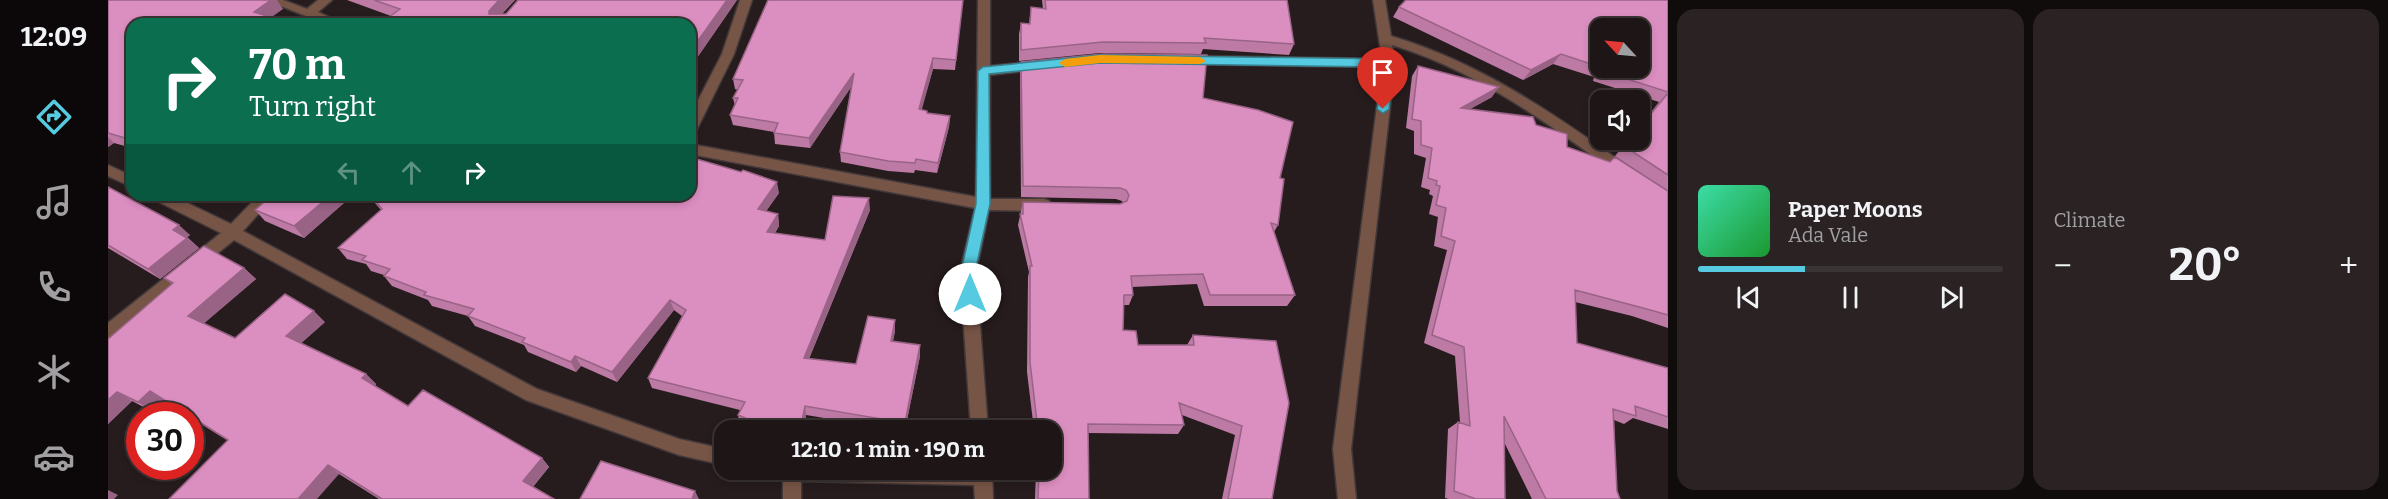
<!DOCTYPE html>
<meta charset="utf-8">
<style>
body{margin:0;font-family:Bitter,serif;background:#2a2223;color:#f1f3f6;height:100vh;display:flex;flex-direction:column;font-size:22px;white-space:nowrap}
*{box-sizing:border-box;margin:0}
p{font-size:20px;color:#a09fa1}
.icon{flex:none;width:33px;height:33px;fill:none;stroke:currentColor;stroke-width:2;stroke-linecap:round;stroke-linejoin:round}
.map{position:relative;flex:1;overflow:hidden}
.details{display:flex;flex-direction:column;gap:9px;padding:9px;background:#100c0c;width:720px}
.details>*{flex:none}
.top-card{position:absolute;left:18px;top:18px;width:570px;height:183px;border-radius:18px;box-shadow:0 3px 9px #0003,0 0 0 2px #3b3435;background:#0b6e4f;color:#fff;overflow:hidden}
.needle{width:39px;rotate:296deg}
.fabs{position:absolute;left:1482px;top:18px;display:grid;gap:12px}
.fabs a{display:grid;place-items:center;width:60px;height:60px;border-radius:12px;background:#1d1516;box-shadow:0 3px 9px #0003,0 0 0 2px #3b3435;font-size:30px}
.speed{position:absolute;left:18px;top:402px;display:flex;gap:12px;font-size:30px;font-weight:700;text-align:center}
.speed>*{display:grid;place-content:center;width:78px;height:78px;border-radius:50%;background:#1d1516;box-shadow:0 3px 9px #0003,0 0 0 2px #3b3435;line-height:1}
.speed .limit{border:9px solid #d22;background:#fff;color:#111}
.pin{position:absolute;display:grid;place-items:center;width:51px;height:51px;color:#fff;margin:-62px -26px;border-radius:50% 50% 50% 0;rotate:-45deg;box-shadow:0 0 6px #0007}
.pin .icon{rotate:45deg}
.me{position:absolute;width:66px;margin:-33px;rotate:0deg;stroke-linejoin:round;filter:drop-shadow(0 0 4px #0008)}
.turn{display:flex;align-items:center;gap:21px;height:126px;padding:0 24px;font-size:27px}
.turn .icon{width:78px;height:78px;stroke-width:2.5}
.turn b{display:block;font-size:42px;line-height:51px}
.lanes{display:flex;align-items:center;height:57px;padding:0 24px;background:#0003;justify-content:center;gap:30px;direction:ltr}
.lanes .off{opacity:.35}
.big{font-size:45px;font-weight:700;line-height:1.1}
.details .tile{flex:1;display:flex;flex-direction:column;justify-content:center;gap:9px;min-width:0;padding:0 21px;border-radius:18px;background:#2a2223}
.song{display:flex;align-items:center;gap:18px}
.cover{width:72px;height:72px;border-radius:9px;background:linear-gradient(135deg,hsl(160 70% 55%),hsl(130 70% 35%))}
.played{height:6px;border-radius:3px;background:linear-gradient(90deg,#55cae0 35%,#3b3435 35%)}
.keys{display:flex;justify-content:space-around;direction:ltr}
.heat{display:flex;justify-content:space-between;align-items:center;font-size:33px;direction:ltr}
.details .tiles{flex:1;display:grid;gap:9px;grid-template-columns:repeat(2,1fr)}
.trip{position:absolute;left:606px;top:420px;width:348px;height:60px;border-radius:18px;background:#1d1516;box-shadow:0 3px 9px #0003,0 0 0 2px #3b3435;font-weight:700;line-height:60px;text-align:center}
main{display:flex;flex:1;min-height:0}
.menu{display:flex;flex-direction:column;width:108px;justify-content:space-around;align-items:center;background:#0c0809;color:#a09fa1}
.menu .icon{width:42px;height:42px}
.menu .selected{color:#55cae0}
.menu b{font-size:27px;color:#f1f3f6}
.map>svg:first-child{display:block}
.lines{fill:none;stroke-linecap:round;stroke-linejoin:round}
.street-casing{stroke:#43393a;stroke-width:3}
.street{fill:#775546;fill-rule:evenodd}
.wall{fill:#bc7aa5;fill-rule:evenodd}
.shaded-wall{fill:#996386}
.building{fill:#db8ec0;stroke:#996386;stroke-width:1.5}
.route{fill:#55cae0;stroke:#378392;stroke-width:1.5}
.slow{fill:#f59e0b}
</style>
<main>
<nav class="menu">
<b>12:09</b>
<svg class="icon selected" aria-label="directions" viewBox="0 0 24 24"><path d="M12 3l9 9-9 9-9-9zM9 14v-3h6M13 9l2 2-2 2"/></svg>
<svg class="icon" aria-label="music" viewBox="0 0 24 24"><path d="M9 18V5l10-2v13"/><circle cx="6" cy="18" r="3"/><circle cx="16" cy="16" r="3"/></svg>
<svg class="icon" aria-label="phone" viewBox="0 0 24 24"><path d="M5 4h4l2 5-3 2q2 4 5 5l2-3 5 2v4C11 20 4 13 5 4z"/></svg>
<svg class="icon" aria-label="climate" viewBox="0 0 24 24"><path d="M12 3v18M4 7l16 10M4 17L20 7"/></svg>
<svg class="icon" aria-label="car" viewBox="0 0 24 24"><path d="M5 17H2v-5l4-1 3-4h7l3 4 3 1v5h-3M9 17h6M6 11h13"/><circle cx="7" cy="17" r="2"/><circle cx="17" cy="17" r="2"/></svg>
</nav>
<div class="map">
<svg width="1560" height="499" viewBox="0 0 1560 499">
<rect width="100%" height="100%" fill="#271c1d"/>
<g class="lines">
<defs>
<path id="street" d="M 158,0 L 175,0 L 199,9 L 210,0 L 224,0 L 210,12 L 236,24 L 218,24 Z
M 632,0 L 644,0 L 626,54 L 589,129 L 582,134 L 582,116 L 614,54 Z
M 870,0 L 882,0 L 882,66 L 932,61 L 938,65 L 932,69 L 882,75 L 882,199 L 936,199 L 941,201 L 943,205 L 941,209 L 936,211 L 881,210 L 868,272 L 880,430 L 863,430 L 852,272 L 867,208 L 582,154 L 582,144 L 868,197 Z
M 1265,0 L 1277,0 L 1283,36 C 1374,63 1449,116 1525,170 L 1527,174 L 1525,178 L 1515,178 C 1443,126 1371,71 1284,45 L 1287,63 L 1243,449 L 1248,499 L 1230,499 L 1225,449 L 1274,67 L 1079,64 L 1073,60 L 1079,56 L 1274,59 Z
M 0,165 L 24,176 L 24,187 L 0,176 Z
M 43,195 L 63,195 L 123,224 L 151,195 L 167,195 L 135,231 L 429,389 L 571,439 L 616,449 L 616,465 L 571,455 L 418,400 L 126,240 L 6,337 L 0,339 L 0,323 L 113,233 L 45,199 Z
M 663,470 L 884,470 L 885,499 L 867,499 L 866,485 L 693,481 L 693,499 L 675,499 L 675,479 L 666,476 Z"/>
</defs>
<use href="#street" class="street-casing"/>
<use href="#street" class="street"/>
</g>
<path class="wall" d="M 0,0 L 175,9 L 24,24 L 24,148 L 6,143 L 0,147 Z
M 239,0 L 407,0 L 394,14 L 629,0 L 582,68 L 582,24 L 285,24 L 281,17 L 283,16 Z
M 855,0 L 847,70 L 825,69 L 813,110 L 819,113 L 842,116 L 841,127 L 829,173 L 807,170 L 806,173 L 780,171 L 733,162 L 732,152 L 743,87 L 702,148 L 667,144 L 666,132 L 625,125 L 622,115 L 627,106 L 625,98 L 630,90 L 627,89 L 625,79 Z
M 934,0 L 1179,0 L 1186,44 L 1181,55 L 1095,49 L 1093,54 L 992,53 L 911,61 L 911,34 L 913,23 L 921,24 L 923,7 L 935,9 Z
M 1297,0 L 1560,0 L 1560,328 L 1524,316 L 1467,302 L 1469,343 L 1560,368 L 1560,429 L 1525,418 L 1516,424 L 1506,420 L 1509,491 L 1512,499 L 1424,499 L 1397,444 L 1397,499 L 1341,499 L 1337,498 L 1340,429 L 1350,422 L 1352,422 L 1347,356 L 1316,343 L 1339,250 L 1326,246 L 1330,217 L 1321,214 L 1325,196 L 1321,194 L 1322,190 L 1313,187 L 1318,158 L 1306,154 L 1306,131 L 1298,128 L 1304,76 L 1310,66 L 1384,97 L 1362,109 L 1428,125 L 1459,147 L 1502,162 L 1507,157 L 1543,180 L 1507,156 L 1520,140 L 1532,140 L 1532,126 L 1551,102 L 1485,81 L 1486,77 L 1445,64 L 1415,80 L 1285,17 L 1291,7 ZM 1492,28 L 1532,68 L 1492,68 Z
M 913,62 L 1095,98 L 1172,178 L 1170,225 L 1166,232 L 1187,295 L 1179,306 L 1096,306 L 1089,284 L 1024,287 L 1025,295 L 1021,305 L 1016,305 L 1015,330 L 1030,345 L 1079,345 L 1085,335 L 1168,341 L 1164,499 L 1114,499 L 1127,435 L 1074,415 L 1076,425 L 1070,434 L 980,433 L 981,499 L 927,499 L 928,470 L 944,470 L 944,430 L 926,430 L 919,372 L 920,277 L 921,272 L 910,225 L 915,202 L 1012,204 L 1015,203 L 1014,201 L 1008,199 L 913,197 L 912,74 Z
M 0,187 L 82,235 L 79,237 L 91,248 L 52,279 L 0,248 Z
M 671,193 L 658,211 L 670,214 L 671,226 L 667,233 L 717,240 L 762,210 L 701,359 L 748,364 L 787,331 L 785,341 L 812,356 L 797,430 L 788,430 L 698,415 L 696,430 L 647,430 L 632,424 L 630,415 L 632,410 L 544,388 L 540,378 L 574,316 L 566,310 L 509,382 L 473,366 L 468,372 L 420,352 L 416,345 L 367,326 L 360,316 L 324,306 L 320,300 L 284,286 L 276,276 L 276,275 L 263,271 L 258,264 L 239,259 L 230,248 L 273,210 L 260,195 L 348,195 L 368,201 Z
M 159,195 L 245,195 L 196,238 L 157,221 L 147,210 L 161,197 Z
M 136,268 L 148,279 L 96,323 L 127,338 L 217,322 L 193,343 L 258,374 L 268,384 L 267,386 L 300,406 L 434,458 L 441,467 L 425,487 L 446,499 L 271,499 L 231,474 L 119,440 L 82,417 L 82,416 L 80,416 L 57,401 L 45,412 L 24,401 L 0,424 L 0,339 L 64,284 L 56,278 Z"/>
<path class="shaded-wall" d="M 163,0 L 169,0 L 175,9 L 154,24 L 146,12 Z
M 391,0 L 407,0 L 386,22 L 381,14 L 381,11 Z
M 619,0 L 629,0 L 582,68 L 582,52 Z
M 335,18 L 337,24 L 327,24 Z
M 171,20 L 174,24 L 166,24 Z
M 1453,54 L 1445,64 L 1415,80 L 1423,70 Z
M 825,58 L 825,69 L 811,120 L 811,109 Z
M 746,73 L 746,83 L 702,148 L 701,138 Z
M 1391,87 L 1384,97 L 1346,118 L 1353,108 Z
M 842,116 L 841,127 L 829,173 L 830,163 Z
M 0,137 L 6,143 L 0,147 Z
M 669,182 L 671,193 L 652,220 L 650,209 Z
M 223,195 L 245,195 L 196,238 L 186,226 Z
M 761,198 L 762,210 L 697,368 L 696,358 Z
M 670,214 L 671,226 L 661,243 L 659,232 Z
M 71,225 L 82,235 L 76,240 L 65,230 Z
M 79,238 L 91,248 L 52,279 L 40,269 Z
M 136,268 L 148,279 L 93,326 L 80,316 Z
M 562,300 L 566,310 L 509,382 L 504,372 Z
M 206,311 L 217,322 L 189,347 L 178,336 Z
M 787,320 L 787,331 L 783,351 L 783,341 Z
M 812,345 L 812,356 L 797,430 L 797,423 Z
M 467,356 L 473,366 L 468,372 L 463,362 Z
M 258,374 L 268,384 L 264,388 L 254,378 Z
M 42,391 L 57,401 L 45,412 L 30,402 Z
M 9,392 L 24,401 L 0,424 L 0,400 Z
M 697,406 L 698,415 L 696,430 L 692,430 Z
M 434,458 L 441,467 L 423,489 L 415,481 Z
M 220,465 L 231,474 L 209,499 L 190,499 Z
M 0,490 L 10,495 L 6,499 L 0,499 Z
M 587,491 L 591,499 L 584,499 Z"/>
<path class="building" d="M 0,0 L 163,0 L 146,12 L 171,20 L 166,24 L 24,24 L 24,140 L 0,133 Z
M 266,0 L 391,0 L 381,11 L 381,14 L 398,14 L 410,0 L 619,0 L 582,52 L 582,24 L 372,24 L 335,18 L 327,24 L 296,24 L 281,17 L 292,9 Z
M 660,0 L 855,0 L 848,60 L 825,58 L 811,109 L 819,111 L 819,113 L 842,116 L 830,163 L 808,159 L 807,163 L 780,161 L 732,152 L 746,73 L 701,138 L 666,133 L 670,123 L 622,115 L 630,98 L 625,98 L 635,80 L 625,79 Z
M 937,0 L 1179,0 L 1186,44 L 1096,38 L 1098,43 L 995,42 L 913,50 L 913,23 L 922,24 L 923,7 L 938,9 Z
M 1298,0 L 1560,0 L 1560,92 L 1494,71 L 1494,68 L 1532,68 L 1532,28 L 1492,28 L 1492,67 L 1453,54 L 1423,70 L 1291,7 Z
M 995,54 L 1099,55 L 1095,98 L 1150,110 L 1185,122 L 1172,178 L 1176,179 L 1170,225 L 1163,223 L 1187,295 L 1102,295 L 1095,274 L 1023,276 L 1025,295 L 1016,295 L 1015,330 L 1028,331 L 1030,345 L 1086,345 L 1085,335 L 1168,341 L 1181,403 L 1164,499 L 1120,499 L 1134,426 L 1071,403 L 1076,425 L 980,424 L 981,499 L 930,499 L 931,470 L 944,470 L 944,430 L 930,430 L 922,362 L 922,266 L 924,266 L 912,214 L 915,214 L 915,202 L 1012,204 L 1019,201 L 1021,195 L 1018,190 L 1012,188 L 915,186 L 913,62 Z
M 1310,66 L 1391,87 L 1353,108 L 1425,117 L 1428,125 L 1459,134 L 1459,147 L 1502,162 L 1507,157 L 1560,191 L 1560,315 L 1535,308 L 1467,290 L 1469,343 L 1560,368 L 1560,417 L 1527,406 L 1528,416 L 1505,409 L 1509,491 L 1512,499 L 1438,499 L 1396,416 L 1397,499 L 1368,499 L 1346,491 L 1350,422 L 1362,426 L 1356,347 L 1324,335 L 1347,241 L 1333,236 L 1338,208 L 1328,205 L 1332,186 L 1328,185 L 1329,181 L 1320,178 L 1324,148 L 1313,145 L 1313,121 L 1304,119 Z
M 1560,93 L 1560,175 L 1516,146 L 1521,140 L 1532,140 L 1532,127 Z
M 582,157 L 633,172 L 635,170 L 669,182 L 650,209 L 670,214 L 659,232 L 717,240 L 725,196 L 761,198 L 696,358 L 748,364 L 760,316 L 787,320 L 783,341 L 812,345 L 797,423 L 697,406 L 692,430 L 659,427 L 630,415 L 637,402 L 540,378 L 578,310 L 562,300 L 504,372 L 467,356 L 463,362 L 414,342 L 417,338 L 360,316 L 366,309 L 316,295 L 318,292 L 276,276 L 282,269 L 254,260 L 258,256 L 230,248 L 274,209 L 262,195 L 348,195 L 368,201 L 372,195 L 582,195 Z
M 0,187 L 71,225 L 65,230 L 79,238 L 40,269 L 0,245 Z
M 164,195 L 223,195 L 186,226 L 147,210 Z
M 96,246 L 136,268 L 80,316 L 127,338 L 177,294 L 206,311 L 178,336 L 258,374 L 254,378 L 300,406 L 315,390 L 434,458 L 415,481 L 446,499 L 274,499 L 220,465 L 190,499 L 61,499 L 120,440 L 42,391 L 30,402 L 9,392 L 0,400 L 0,339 L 65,283 L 56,278 Z
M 493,461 L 587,491 L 584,499 L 585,499 L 472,499 Z"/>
<path class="route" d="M 992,55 L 1281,59 L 1287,63 L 1281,109 L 1275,113 L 1269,109 L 1275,67 L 992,63 L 881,74 L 882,204 L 867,272 L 869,294 L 867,299 L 857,299 L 853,272 L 868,204 L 870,71 L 875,67 Z"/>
<path class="slow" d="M 992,55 L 1092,57 L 1098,61 L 1092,64 L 992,63 L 957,67 L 951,63 L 957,59 Z"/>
</svg>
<div class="fabs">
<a><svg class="needle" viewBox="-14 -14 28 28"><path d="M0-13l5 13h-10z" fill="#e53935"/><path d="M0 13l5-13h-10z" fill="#a09fa1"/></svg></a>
<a><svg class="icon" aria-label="sound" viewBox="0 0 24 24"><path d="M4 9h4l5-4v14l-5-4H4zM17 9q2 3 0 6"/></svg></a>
</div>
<div class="speed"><div class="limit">30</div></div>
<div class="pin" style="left:1275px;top:109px;background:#d93025"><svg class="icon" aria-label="arrive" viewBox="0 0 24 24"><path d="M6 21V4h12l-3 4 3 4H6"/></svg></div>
<svg class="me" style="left:862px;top:294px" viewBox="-20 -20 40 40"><circle r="19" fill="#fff"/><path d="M0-13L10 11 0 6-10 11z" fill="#55cae0"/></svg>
<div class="trip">12:10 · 1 min · 190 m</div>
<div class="top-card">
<div class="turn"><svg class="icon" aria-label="right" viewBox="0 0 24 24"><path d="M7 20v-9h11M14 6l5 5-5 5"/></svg><div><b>70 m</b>Turn right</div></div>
<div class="lanes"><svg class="icon off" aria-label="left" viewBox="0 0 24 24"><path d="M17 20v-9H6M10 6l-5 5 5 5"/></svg><svg class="icon off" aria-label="ahead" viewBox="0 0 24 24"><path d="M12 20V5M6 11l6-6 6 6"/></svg><svg class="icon" aria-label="right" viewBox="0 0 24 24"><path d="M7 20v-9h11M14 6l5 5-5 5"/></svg></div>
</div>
</div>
<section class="details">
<div class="tiles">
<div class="tile">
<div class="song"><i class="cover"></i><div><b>Paper Moons</b><p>Ada Vale</p></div></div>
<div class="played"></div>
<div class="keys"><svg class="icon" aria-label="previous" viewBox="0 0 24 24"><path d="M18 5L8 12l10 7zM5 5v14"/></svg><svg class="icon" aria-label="pause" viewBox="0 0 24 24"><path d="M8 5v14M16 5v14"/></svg><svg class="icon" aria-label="next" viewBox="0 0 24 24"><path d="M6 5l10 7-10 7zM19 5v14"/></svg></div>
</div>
<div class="tile"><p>Climate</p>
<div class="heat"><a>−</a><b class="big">20°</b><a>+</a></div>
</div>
</div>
</section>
</main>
